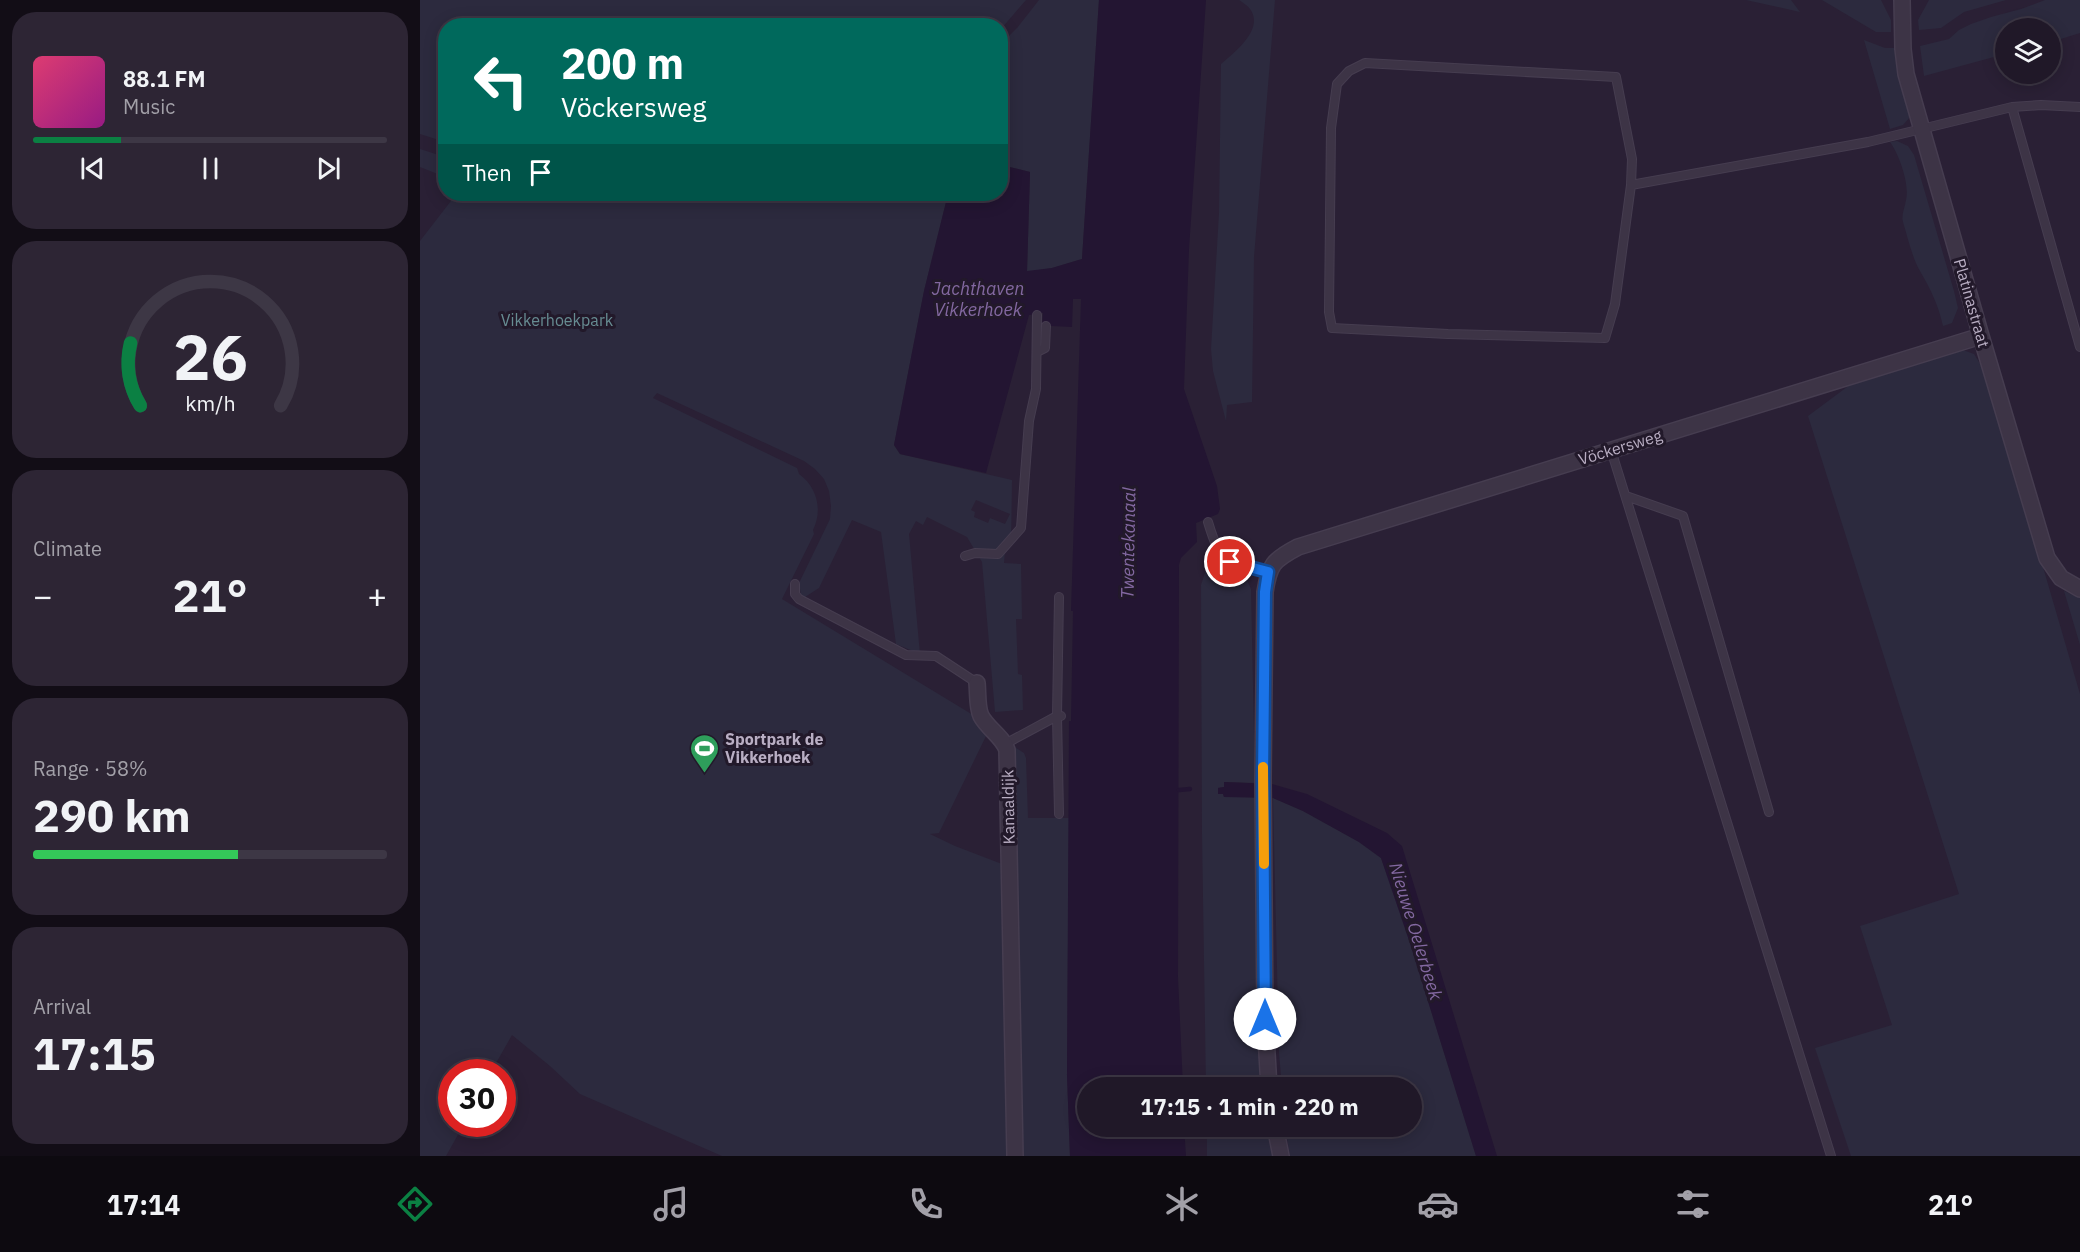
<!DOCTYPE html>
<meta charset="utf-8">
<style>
body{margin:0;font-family:"IBM Plex Sans",sans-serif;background:#2d2534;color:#f1f3f6;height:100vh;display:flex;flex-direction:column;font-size:22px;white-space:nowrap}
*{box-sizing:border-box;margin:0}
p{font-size:20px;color:#a2a0a8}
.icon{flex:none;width:33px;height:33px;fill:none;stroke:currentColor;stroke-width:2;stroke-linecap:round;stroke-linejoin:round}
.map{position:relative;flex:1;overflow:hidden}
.drawer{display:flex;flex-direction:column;gap:12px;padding:12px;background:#120d16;width:420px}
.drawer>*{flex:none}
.guide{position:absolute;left:18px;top:18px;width:570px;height:183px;border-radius:24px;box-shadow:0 3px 15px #0003,0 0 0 2px #3d3745;background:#00695c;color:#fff;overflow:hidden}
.buttons{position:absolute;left:1575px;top:18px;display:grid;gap:12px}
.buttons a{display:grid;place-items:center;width:66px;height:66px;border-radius:50%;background:#201828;box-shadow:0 3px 15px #0003,0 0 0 2px #3d3745;font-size:30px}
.speed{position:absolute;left:18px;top:1059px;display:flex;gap:12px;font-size:30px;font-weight:700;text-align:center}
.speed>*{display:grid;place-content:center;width:78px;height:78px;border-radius:50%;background:#201828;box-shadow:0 3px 15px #0003,0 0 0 2px #3d3745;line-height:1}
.speed .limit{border:9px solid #d22;background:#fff;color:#111}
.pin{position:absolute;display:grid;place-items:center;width:51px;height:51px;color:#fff;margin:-26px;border:3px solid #fff;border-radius:50%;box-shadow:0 2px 6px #0007}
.me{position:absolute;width:66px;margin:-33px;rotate:0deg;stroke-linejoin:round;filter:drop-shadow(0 0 4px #0008)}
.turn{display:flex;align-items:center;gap:21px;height:126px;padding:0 24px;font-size:27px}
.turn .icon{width:78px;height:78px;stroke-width:2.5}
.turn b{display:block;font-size:42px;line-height:51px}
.then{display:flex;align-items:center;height:57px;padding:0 24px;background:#0003;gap:12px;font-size:22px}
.big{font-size:45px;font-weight:700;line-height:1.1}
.drawer .tile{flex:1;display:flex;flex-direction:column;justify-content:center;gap:9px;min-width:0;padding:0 21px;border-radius:24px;background:#2d2534}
.drawer .dial{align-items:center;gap:0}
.dial svg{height:156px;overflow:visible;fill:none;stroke:#3d3745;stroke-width:7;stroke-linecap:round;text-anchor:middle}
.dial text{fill:#f1f3f6;stroke:none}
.song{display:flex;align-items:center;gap:18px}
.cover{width:72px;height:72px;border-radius:9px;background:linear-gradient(135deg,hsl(340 70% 55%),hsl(310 70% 35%))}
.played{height:6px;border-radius:3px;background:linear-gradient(90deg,#0b8043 25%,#3d3745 25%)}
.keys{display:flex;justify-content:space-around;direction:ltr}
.heat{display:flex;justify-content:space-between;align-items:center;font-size:33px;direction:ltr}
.charge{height:9px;border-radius:4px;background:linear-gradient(90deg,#34c759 58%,#3d3745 0)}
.trip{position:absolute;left:657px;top:1077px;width:345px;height:60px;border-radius:30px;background:#201828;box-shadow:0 3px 15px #0003,0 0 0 2px #3d3745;font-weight:700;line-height:60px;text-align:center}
.dock{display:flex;height:96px;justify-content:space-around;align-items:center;background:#0d0a10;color:#a2a0a8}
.dock .icon{width:42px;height:42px}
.dock .current{color:#0b8043}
.dock b{font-size:27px;color:#f1f3f6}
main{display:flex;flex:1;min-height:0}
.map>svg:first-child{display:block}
.green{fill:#2c2a3e;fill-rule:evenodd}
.water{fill:#231532}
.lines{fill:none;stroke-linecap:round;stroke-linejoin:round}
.stream{stroke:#231532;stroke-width:4.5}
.service-casing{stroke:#463d50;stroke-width:10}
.minor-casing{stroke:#463d50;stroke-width:18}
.service{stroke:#3d3446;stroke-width:8}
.minor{stroke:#3d3446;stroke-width:15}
.route-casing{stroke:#114b97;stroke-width:15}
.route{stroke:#1a73e8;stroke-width:10}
.slow{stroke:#f59e0b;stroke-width:10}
.labels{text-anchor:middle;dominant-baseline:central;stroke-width:6;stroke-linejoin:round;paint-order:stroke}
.street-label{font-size:16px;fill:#b9aec3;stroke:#22192a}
.park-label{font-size:16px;fill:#678c92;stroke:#22192a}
.poi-label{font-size:16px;font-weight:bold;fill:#b9aec3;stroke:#22192a;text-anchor:start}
.water-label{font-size:18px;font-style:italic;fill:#8368a1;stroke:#22192a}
</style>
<main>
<section class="drawer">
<div class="tile">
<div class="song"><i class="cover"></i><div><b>88.1 FM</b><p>Music</p></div></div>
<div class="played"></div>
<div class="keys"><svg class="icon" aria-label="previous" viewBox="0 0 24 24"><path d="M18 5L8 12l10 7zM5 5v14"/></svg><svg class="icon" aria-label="pause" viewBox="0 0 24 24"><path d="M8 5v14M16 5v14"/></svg><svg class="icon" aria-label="next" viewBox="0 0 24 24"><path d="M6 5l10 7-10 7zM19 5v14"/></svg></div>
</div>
<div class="tile dial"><svg viewBox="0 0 100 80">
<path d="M14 69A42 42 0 1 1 86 69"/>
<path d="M14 69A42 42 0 0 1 9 37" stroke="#0b8043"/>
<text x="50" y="56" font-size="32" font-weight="700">26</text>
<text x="50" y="72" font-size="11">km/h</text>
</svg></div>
<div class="tile"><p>Climate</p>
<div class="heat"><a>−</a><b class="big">21°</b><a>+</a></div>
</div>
<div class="tile"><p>Range · 58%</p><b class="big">290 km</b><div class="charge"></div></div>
<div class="tile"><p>Arrival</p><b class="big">17:15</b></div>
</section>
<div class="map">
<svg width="1660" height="1156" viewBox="0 0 1660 1156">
<rect width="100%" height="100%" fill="#2a2035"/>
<path class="green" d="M 0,0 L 606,0 L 581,29 L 580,26 L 26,26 L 25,142 L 0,134 Z
M 619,0 L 679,0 L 662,259 L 632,268 L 607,272 L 610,172 L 581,165 L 581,44 L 597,28 Z
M 819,0 L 855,0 L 834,257 L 832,402 L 807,405 L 806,421 L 793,371 L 791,349 L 799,213 L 801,64 C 814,53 845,29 830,9 C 828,6 822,2 819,0 Z
M 1326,0 L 1371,0 L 1380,12 Z
M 1402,0 L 1461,0 L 1471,20 L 1471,32 L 1456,32 Z
M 1509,0 L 1586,0 L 1544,12 L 1521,28 L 1499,30 L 1498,20 Z
M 1625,0 L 1660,0 L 1660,33 L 1631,42 L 1630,28 L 1586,28 L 1585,54 L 1504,76 L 1500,46 L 1529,39 L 1539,30 L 1551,24 L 1571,17 L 1601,9 Z
M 1444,40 L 1465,48 L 1474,48 L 1491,116 L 1483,125 L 1470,129 Z
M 1477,141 L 1488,146 L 1494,155 L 1534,291 L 1538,308 L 1532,323 L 1523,326 C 1518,304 1511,290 1500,271 C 1493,260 1487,235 1483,222 C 1481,214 1485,208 1486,200 C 1490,185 1479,154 1470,142 Z
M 0,149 L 25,157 L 25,177 L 0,167 Z
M 35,194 L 528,194 L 504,291 L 474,445 L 480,454 L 592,480 L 591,547 L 585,551 L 584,563 L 601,564 L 602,619 L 596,619 L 598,674 L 602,675 L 603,710 L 575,712 L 562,562 L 547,537 L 507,517 L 503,525 L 496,521 L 489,534 L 500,654 L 476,644 L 461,532 L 432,520 L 399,588 L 385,597 L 381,595 L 379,583 L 410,519 L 411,506 L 409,491 L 404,479 L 395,469 L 384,461 L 237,393 L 233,398 L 377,468 L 379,474 C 397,487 403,510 393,530 L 394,534 L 362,599 L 553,715 L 567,734 L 519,833 L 510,834 L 535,846 L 582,864 L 587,1156 L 302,1156 L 160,1094 L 130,1066 L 92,1035 L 71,1072 L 32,1072 L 32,1124 L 44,1124 L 26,1156 L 0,1156 L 0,241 L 34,197 ZM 556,500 L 590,514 L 585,524 L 570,518 L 568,523 L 554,517 L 555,512 L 551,510 Z
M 1540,349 L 1554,354 L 1567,375 L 1660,694 L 1660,1156 L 1431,1156 L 1395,1048 L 1472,1025 L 1440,926 L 1539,894 L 1388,416 L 1431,384 Z
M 792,568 L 827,580 L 831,589 L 835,783 L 805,782 L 804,787 L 798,788 L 798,794 L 803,794 L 804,797 L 835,797 L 839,1040 L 842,1087 L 786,1087 L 782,834 L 781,585 L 786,570 Z
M 1644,591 L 1660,598 L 1660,645 Z
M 593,746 L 604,753 L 606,758 L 608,818 L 649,818 L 647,1075 L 650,1156 L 601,1156 Z
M 853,798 L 883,811 L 939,842 L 961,858 L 990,943 L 1056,1156 L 870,1156 L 865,1127 L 992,1126 L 992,1088 L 862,1087 L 859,1053 Z
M 787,1127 L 848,1127 L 853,1156 L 787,1156 Z"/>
<path class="water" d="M 679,0 L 786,0 L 769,249 L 764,389 L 797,486 L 800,509 L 798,514 L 776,523 L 777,542 L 761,558 L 759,565 L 758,977 L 763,1087 L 668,1088 L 668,1126 L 764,1127 L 766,1156 L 650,1156 L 647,1075 L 649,721 L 651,721 L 653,611 L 651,611 L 661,299 L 653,299 L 652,327 L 631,326 L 630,334 L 622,333 L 623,313 L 609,315 L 566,473 L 480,454 L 474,445 L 504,291 L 528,194 L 580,194 L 581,165 L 610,172 L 607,271 L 632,268 L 662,259 Z
M 804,782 L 852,784 L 887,794 L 967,833 L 982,846 L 1077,1156 L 1056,1156 L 990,943 L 961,858 L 939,842 L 883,811 L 853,798 L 804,797 L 803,794 L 798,794 L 798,788 L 804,787 Z"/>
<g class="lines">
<path class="stream" d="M 759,790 L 770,789"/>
<defs>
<path id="service" d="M 1592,107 L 1660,347
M 1211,185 L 1195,304 L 1185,338 L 1028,334 L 912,328 L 909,312 L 911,128 L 917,84 L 929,71 L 945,63 L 1196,77 L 1212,159 L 1211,185 L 1448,142 L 1592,107 L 1621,105 L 1660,107
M 617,352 L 625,348 L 626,326
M 1191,450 L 1411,1156
M 1206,496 L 1263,516 L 1349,812
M 788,522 C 801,565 806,563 848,572
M 545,556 L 555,553 L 578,554 L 601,528 L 609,421 L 616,389 L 617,315
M 375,584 L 375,594 L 379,599 L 486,655 L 516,656 L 557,683
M 639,597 L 637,716 L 639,814
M 585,744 L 637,716 L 641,716"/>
<path id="minor" d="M 1482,0 L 1483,49 L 1486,74 L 1561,336 L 1627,558 L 1641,578 L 1660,589
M 557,683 C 558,693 557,708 561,716 C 568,729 583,737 587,750 L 595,1156
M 849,1088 L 845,1019 L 843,778 L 845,592 C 849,565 853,560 878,547 L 1561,336
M 855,1126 L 861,1156"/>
</defs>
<use href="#service" class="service-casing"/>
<use href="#minor" class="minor-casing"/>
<use href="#service" class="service"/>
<use href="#minor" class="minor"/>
</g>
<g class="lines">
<defs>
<path id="route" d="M 810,562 L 848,572 L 845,592 L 843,778 L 845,1019"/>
</defs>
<use href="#route" class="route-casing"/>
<use href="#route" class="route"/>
<path class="slow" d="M 843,767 L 844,864"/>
</g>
<defs>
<symbol id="stadium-pin" viewBox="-11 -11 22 30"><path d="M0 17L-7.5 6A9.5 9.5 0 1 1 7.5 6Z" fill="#2e9e5b" stroke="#22192a"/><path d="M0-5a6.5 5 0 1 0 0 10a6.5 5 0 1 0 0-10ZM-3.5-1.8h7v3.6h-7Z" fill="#fff"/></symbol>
</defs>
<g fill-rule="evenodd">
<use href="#stadium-pin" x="268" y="732" width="33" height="45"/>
</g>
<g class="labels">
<g class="street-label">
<text transform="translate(1552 303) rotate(74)">Platinastraat</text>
<text transform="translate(1200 447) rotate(-17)">Vöckersweg</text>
<text transform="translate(588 807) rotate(-91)">Kanaaldijk</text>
</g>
<g class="park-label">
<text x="137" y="320">Vikkerhoekpark</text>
</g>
<g class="poi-label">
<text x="305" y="739">Sportpark de<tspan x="305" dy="18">Vikkerhoek</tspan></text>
</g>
<g class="water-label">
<text x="558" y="288">Jachthaven<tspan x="558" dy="21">Vikkerhoek</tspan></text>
<text transform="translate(708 543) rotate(-89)">Twentekanaal</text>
<text transform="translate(996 931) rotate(73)">Nieuwe Oelerbeek</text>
</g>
</g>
</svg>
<div class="buttons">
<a><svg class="icon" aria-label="layers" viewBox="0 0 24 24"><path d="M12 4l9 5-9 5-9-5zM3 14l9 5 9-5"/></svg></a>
</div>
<div class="speed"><div class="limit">30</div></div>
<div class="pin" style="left:810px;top:562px;background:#d93025"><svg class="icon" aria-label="arrive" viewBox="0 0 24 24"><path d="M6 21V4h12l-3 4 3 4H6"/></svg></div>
<svg class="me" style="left:845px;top:1019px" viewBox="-20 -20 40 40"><circle r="19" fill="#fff"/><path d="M0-13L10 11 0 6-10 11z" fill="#1a73e8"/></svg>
<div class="trip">17:15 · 1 min · 220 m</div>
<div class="guide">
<div class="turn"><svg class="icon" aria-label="left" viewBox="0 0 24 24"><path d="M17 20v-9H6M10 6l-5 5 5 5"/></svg><div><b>200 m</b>Vöckersweg</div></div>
<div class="then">Then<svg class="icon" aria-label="arrive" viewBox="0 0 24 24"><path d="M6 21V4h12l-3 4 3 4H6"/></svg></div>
</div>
</div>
</main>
<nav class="dock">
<b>17:14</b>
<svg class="icon current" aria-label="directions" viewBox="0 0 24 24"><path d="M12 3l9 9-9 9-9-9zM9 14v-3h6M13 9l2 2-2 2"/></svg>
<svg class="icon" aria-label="music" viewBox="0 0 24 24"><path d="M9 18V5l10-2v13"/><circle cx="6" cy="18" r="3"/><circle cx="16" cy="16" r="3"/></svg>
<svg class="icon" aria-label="phone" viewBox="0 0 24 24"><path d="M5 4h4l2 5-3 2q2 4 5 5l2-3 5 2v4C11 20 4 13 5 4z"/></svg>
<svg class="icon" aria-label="climate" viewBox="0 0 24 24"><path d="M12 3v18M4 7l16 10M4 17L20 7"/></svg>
<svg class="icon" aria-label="car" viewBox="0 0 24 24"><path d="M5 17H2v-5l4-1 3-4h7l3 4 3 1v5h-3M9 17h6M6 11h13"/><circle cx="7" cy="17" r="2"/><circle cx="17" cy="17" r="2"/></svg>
<svg class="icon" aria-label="filters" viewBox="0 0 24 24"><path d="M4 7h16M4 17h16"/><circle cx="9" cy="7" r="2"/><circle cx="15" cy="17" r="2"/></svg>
<b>21°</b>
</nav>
